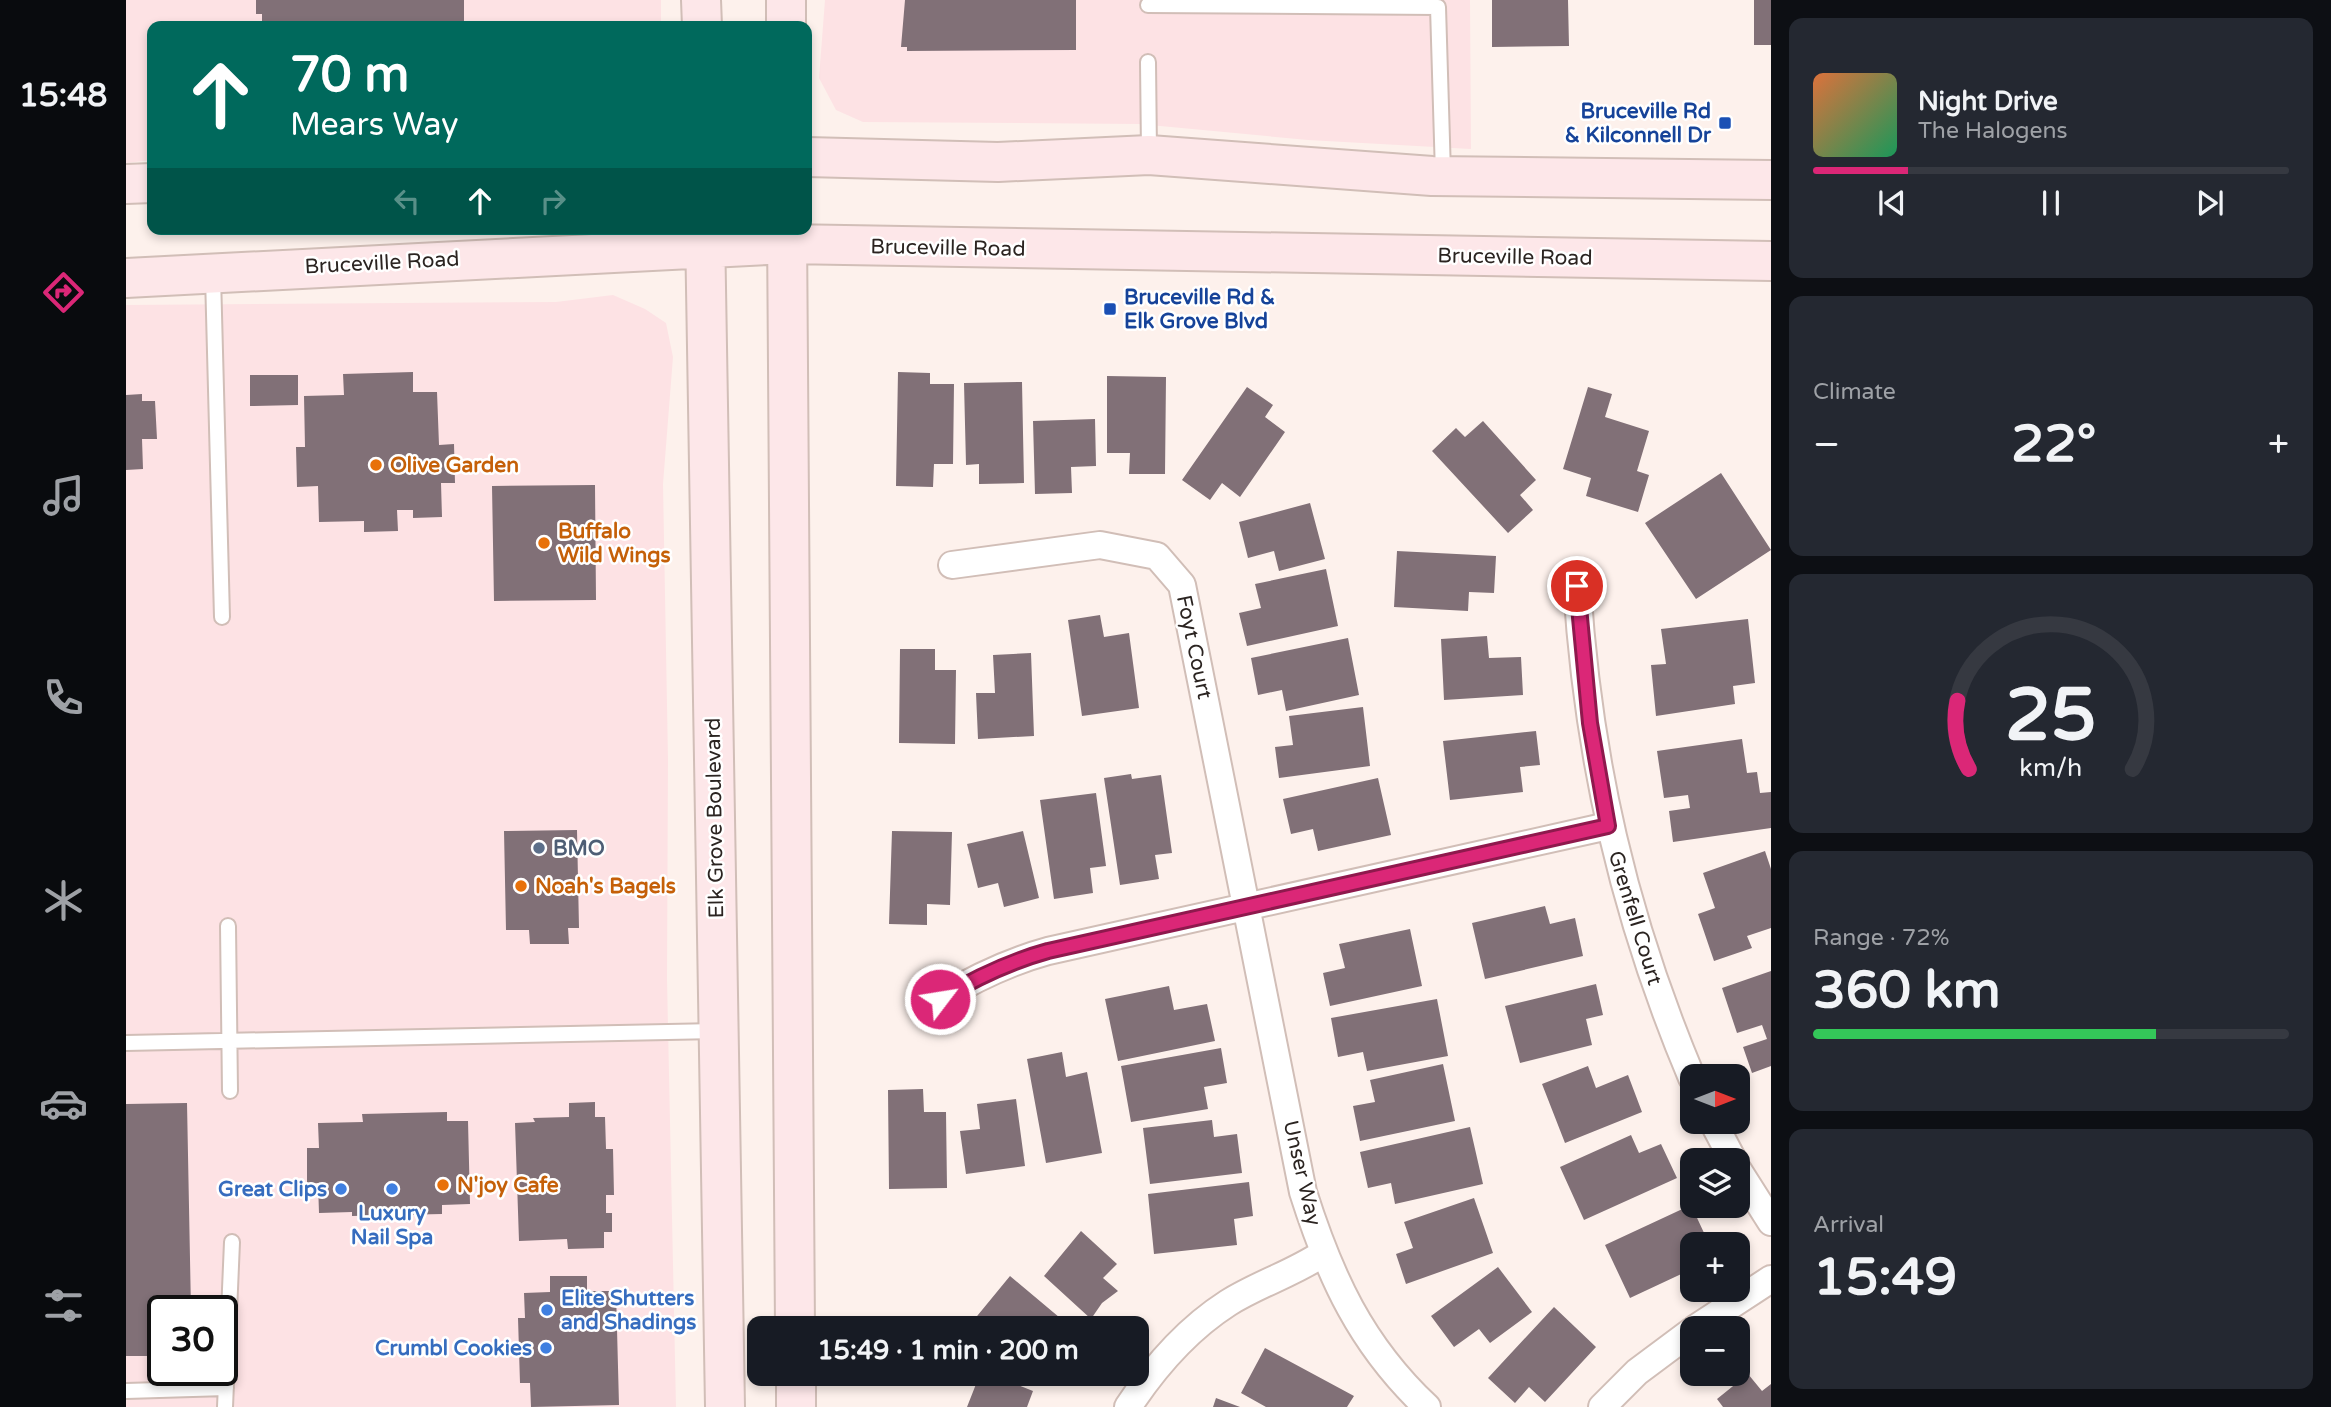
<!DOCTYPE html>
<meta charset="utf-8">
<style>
body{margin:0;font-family:"Varela Round",sans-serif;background:#242831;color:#f1f3f6;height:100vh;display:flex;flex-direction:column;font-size:26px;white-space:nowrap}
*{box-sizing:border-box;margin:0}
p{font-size:23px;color:#9ea1a6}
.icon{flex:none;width:38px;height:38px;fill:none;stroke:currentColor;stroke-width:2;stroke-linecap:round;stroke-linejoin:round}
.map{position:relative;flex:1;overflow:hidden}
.drawer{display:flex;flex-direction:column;gap:18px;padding:18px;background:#0d0f14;width:560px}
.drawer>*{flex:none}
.hud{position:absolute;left:21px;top:21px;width:665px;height:214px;border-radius:14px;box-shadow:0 4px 10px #0003;background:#00695c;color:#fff;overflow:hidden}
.needle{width:46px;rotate:90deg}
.controls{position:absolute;left:1554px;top:1064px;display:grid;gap:14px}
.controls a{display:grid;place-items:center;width:70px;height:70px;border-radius:14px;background:#171b24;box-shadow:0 4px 10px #0003;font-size:35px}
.speed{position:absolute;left:21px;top:1295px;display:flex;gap:14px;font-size:35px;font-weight:700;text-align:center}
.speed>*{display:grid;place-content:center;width:91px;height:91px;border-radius:50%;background:#171b24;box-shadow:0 4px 10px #0003;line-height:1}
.speed .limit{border:4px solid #111;border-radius:10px;background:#fff;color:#111}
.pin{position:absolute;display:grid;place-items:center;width:60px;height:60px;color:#fff;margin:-30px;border:4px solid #fff;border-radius:50%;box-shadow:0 2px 7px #0007}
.me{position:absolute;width:77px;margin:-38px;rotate:59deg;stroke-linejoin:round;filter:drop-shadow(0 0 5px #0008)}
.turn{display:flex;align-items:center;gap:24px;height:147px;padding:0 28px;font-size:32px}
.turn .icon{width:91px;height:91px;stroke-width:2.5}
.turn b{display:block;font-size:49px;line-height:60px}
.lanes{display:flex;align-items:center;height:66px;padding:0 28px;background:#0003;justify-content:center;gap:35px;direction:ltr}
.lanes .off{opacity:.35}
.big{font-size:52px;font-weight:800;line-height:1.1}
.drawer .card{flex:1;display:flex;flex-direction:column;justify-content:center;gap:10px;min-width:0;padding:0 24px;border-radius:14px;background:#242831}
.drawer .dial{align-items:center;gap:0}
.dial svg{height:182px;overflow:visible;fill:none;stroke:#363941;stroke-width:7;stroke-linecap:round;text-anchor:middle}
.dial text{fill:#f1f3f6;stroke:none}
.song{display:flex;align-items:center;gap:21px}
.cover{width:84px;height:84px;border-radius:10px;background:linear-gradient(135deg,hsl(20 70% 55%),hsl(150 70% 35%))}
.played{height:7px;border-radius:4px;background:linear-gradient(90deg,#db2777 20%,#363941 20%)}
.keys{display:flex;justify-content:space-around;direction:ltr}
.heat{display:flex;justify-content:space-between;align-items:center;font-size:38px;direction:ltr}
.charge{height:10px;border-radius:5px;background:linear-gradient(90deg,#34c759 72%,#363941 0)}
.trip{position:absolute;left:621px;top:1316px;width:402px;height:70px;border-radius:14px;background:#171b24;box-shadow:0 4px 10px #0003;font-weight:800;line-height:70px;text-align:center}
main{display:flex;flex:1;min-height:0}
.menu{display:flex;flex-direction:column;width:126px;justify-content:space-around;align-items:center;background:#090b0e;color:#9ea1a6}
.menu .icon{width:49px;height:49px}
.menu .current{color:#db2777}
.menu b{font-size:32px;color:#f1f3f6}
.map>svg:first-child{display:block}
.commercial{fill:#fde2e4;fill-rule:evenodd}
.building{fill:#817077}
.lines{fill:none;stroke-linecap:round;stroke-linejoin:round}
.service-casing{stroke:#d1beb7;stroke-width:18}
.minor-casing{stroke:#d1beb7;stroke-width:30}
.secondary-casing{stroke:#d1beb7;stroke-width:42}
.service{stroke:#fff;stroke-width:14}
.minor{stroke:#fff;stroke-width:26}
.secondary{stroke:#fde7e9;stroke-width:38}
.route-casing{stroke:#8e194d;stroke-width:18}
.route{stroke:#db2777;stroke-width:12}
.transit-dot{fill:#1a4fb4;stroke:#fff;stroke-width:2.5}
.food-dot{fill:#e8710a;stroke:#fff;stroke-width:2.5}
.service-dot{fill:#5c6f8a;stroke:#fff;stroke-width:2.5}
.shop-dot{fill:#3f7fe0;stroke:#fff;stroke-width:2.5}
.labels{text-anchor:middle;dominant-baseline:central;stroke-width:5;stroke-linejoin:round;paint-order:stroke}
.transit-label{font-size:21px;font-weight:bold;fill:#164399;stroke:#fff;text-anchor:end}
.street-label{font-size:21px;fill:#2b2421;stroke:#fff}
.food-label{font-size:21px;font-weight:bold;fill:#c56008;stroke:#fff;text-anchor:start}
.service-label{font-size:21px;font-weight:bold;fill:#4e5e75;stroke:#fff;text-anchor:start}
.shop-label{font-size:21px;font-weight:bold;fill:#366cbe;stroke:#fff;text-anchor:end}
</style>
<main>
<nav class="menu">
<b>15:48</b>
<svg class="icon current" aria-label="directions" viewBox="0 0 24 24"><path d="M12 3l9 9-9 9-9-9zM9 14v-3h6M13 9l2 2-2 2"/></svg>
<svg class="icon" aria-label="music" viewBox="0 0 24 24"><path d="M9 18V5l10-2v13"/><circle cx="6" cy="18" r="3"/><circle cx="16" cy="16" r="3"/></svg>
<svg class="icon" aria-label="phone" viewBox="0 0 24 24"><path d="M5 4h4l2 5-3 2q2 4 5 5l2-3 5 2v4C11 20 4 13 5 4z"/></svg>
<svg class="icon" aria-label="climate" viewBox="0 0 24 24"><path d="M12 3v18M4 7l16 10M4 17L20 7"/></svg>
<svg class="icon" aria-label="car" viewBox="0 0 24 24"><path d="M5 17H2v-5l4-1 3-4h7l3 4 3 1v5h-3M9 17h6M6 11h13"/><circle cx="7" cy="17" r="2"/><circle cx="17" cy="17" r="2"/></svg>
<svg class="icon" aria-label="filters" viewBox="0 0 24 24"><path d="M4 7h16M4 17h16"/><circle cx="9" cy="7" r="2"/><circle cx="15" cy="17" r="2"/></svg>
</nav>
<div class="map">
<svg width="1645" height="1407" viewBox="0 0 1645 1407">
<rect width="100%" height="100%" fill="#fdf1ec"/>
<path class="commercial" d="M 0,0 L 535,0 L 535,26 L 26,26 L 26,160 L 0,163 Z
M 699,0 L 1344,0 L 1345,149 L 1182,140 L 1013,124 L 737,122 L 710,110 L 693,78 Z
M 487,295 L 519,309 L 540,323 L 547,357 L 537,484 L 542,760 L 541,979 L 550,1407 L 0,1407 L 0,305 L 430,302 ZM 37,1311 L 96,1311 L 96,1370 L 37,1370 Z"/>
<path class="building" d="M 130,0 L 338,0 L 338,26 L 136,26 L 136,14 L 130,14 Z
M 779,0 L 950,0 L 950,50 L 781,51 L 781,47 L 775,47 Z
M 1366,0 L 1442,0 L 1443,46 L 1366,47 Z
M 1628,0 L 1645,0 L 1645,45 L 1628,45 Z
M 287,372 L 287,392 L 311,392 L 313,445 L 328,444 L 329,483 L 315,483 L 316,517 L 287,518 L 287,510 L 271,510 L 272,531 L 238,532 L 238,521 L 193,522 L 192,486 L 171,487 L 170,447 L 179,447 L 178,396 L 218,395 L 217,374 Z
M 772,372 L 804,373 L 804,384 L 828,384 L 827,464 L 808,464 L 807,487 L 770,486 Z
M 124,375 L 172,375 L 172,405 L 124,406 Z
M 981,376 L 1040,377 L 1039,474 L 1003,474 L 1004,453 L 981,453 Z
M 896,382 L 898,483 L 853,484 L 853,464 L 840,465 L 838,383 Z
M 1121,387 L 1147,405 L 1139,417 L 1159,432 L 1114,497 L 1096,483 L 1084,500 L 1056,480 Z
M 1462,387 L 1486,394 L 1479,417 L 1523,431 L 1511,471 L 1523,475 L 1512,512 L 1460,496 L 1465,478 L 1437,469 Z
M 16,394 L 16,401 L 29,401 L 31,439 L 16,439 L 17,469 L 0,470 L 0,395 Z
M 969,419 L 970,466 L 945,467 L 946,493 L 909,494 L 907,421 Z
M 1357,421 L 1410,480 L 1394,495 L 1407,510 L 1382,533 L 1306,451 L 1330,428 L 1339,437 Z
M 1595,473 L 1645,550 L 1570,599 L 1519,523 Z
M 469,485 L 470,600 L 368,601 L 366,486 Z
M 1184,503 L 1199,559 L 1153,571 L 1148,551 L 1122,558 L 1113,522 Z
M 1271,551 L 1370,556 L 1368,593 L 1343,592 L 1342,611 L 1268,607 Z
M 1200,569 L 1212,626 L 1121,646 L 1113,613 L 1135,608 L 1129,584 Z
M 974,615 L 978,637 L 1003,633 L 1013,708 L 956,716 L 942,620 Z
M 1622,619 L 1629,683 L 1607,686 L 1609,704 L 1530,716 L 1525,665 L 1540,664 L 1535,629 Z
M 1361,636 L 1363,658 L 1395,657 L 1397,695 L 1318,700 L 1315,639 Z
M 1222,638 L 1233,695 L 1160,711 L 1156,690 L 1132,695 L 1125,658 Z
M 774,649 L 809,649 L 809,670 L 830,670 L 829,744 L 773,743 Z
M 905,653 L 908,736 L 852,739 L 850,693 L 869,693 L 867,655 Z
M 1237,707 L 1244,766 L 1153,778 L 1149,747 L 1167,745 L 1163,716 Z
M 1410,731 L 1414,765 L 1394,767 L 1397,792 L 1324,800 L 1317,741 Z
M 1616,739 L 1621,773 L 1631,772 L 1634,793 L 1645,792 L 1645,828 L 1547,842 L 1543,811 L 1564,808 L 1562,795 L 1538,798 L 1531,751 Z
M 1005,774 L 1006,779 L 1035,775 L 1046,853 L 1029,855 L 1033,879 L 994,885 L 978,778 Z
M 1252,778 L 1265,835 L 1192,851 L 1187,829 L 1165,834 L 1157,799 Z
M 970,793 L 980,866 L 964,868 L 967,893 L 928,899 L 914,800 Z
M 451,830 L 453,928 L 442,928 L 443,944 L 404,944 L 403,930 L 380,930 L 378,831 Z
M 766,831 L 826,832 L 824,905 L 801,904 L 801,925 L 763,924 Z
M 897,831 L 913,898 L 878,907 L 872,883 L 852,888 L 841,844 Z
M 1639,851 L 1645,869 L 1645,928 L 1621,936 L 1626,948 L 1588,961 L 1572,914 L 1589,908 L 1577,873 Z
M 1419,906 L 1424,924 L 1449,918 L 1457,956 L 1359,979 L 1346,923 Z
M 1284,929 L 1296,986 L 1204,1006 L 1197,973 L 1219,968 L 1213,944 Z
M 1645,971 L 1645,1066 L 1626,1073 L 1617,1047 L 1641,1039 L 1636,1025 L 1611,1033 L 1596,988 Z
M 1470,984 L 1477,1015 L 1460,1019 L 1466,1045 L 1394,1063 L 1379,1006 Z
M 1043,986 L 1048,1010 L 1081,1004 L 1089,1041 L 992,1061 L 979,999 Z
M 1311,999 L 1322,1056 L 1241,1071 L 1237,1052 L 1212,1057 L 1205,1018 Z
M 1095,1048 L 1101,1083 L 1078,1087 L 1082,1109 L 1005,1122 L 995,1066 Z
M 936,1052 L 940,1077 L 961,1072 L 976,1153 L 920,1163 L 901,1059 Z
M 1317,1064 L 1329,1121 L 1234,1141 L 1227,1106 L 1249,1102 L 1244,1080 Z
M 1462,1066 L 1470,1088 L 1502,1075 L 1516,1112 L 1439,1143 L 1416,1084 Z
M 797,1089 L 798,1112 L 820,1112 L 821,1188 L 763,1189 L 762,1090 Z
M 890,1099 L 899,1166 L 840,1174 L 834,1131 L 854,1129 L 851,1104 Z
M 469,1102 L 469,1117 L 479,1117 L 480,1149 L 487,1149 L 488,1195 L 480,1195 L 480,1213 L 486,1213 L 486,1232 L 478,1232 L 478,1248 L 442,1249 L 441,1239 L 393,1241 L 389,1123 L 409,1122 L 407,1118 L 443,1117 L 443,1103 Z
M 61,1103 L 65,1311 L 37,1311 L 37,1356 L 0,1356 L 0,1104 Z
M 321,1112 L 321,1121 L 342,1121 L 344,1204 L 316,1205 L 316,1214 L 226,1216 L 226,1212 L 193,1213 L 192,1183 L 181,1184 L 181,1148 L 193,1148 L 192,1123 L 237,1122 L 236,1114 Z
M 1086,1120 L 1088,1137 L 1111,1134 L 1116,1173 L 1024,1184 L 1017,1128 Z
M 1344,1127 L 1357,1184 L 1269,1204 L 1265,1183 L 1242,1188 L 1234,1152 Z
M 1505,1135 L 1513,1153 L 1535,1144 L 1551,1178 L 1458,1220 L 1434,1167 Z
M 1123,1182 L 1127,1216 L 1108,1219 L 1111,1245 L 1028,1254 L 1022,1194 Z
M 1348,1198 L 1367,1253 L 1280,1284 L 1270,1254 L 1287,1248 L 1278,1222 Z
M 1565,1205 L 1579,1235 L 1560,1244 L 1566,1258 L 1566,1269 L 1504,1298 L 1479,1245 Z
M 955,1231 L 991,1264 L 977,1278 L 992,1291 L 976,1303 L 965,1319 L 918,1276 Z
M 1372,1267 L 1406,1312 L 1364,1343 L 1353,1329 L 1328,1347 L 1305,1316 Z
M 424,1276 L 461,1276 L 461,1291 L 490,1291 L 493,1405 L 405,1407 L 404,1383 L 394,1383 L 392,1318 L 399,1318 L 398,1293 L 424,1292 Z
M 884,1276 L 946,1328 L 855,1328 L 847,1321 Z
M 1428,1307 L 1470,1347 L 1419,1402 L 1403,1387 L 1389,1403 L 1362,1378 Z
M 1139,1348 L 1228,1396 L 1221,1407 L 1140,1407 L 1115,1393 Z
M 854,1374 L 864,1374 L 907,1391 L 901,1407 L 841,1407 Z
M 1622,1374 L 1636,1391 L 1645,1384 L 1645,1407 L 1597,1407 L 1591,1399 Z
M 1090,1398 L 1114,1407 L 1087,1407 Z"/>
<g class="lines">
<defs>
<path id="service" d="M 1022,5 L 1312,7 L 1317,174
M 1022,62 L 1023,152
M 87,276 L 96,617
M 102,926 L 104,1091
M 0,1043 L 591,1031
M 0,1391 L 100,1388
M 99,1407 L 106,1242"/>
<path id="minor" d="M 826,565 L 974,545 L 1031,556 L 1056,585 L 1177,1192 C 1204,1277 1235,1345 1301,1407
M 1451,586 C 1462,760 1498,917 1566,1078
M 814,999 C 849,978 882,962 922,951 L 1482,826
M 1587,1122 L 1607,1160
M 1612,1170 L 1645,1222
M 1570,1328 L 1645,1279
M 1002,1407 C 1029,1366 1060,1330 1102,1303 C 1132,1284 1166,1274 1196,1254
M 1476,1407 L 1511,1372 L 1566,1331"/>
<path id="secondary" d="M 575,0 L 576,26
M 660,0 L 660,26
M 681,157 L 872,162 L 1023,155 L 1306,176 L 1645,180
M 0,184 L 26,183
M 579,229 L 599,1407
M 661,229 L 669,1328
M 0,278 L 661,244 L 1645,261
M 670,1374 L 670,1407"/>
</defs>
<use href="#service" class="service-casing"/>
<use href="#minor" class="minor-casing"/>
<use href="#secondary" class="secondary-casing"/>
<use href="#service" class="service"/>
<use href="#minor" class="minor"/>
<use href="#secondary" class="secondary"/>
</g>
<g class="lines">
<defs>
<path id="route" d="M 814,999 C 849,978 882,962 922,951 L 1482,826 L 1464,723 L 1451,586"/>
</defs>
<use href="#route" class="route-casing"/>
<use href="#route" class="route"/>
</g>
<g class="transit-dot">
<rect x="1592" y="116" width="14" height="14" rx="3.5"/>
<rect x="977" y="302" width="14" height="14" rx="3.5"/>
</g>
<g class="food-dot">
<circle cx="250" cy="465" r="7"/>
<circle cx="418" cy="543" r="7"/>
<circle cx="395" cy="886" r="7"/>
<circle cx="317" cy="1185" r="7"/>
</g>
<circle class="service-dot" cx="413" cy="848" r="7"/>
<g class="shop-dot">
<circle cx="215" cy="1189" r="7"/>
<circle cx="266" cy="1189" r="7"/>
<circle cx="421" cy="1310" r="7"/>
<circle cx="420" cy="1348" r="7"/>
</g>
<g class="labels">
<g class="transit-label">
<text x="1585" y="111">Bruceville Rd<tspan x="1585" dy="24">&amp; Kilconnell Dr</tspan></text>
<text x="998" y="297" text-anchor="start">Bruceville Rd &amp;<tspan x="998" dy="24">Elk Grove Blvd</tspan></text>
</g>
<g class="street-label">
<text transform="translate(822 248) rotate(1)">Bruceville Road</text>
<text transform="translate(1389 257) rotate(1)">Bruceville Road</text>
<text transform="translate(256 263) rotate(-3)">Bruceville Road</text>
<text transform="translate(1068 647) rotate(78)">Foyt Court</text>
<text transform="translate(589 818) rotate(-91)">Elk Grove Boulevard</text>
<text transform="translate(1509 918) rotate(73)">Grenfell Court</text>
<text transform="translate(1176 1173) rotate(77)">Unser Way</text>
</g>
<g class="food-label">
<text x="264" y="465">Olive Garden</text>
<text x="432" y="531">Buffalo<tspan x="432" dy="24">Wild Wings</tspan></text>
<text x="409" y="886">Noah's Bagels</text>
<text x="331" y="1185">N'joy Cafe</text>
</g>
<g class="service-label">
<text x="427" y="848">BMO</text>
</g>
<g class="shop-label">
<text x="201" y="1189">Great Clips</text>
<text x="266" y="1213" text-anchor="middle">Luxury<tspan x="266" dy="24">Nail Spa</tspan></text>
<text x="435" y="1298" text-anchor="start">Elite Shutters<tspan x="435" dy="24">and Shadings</tspan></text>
<text x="406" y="1348">Crumbl Cookies</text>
</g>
</g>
</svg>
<div class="controls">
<a><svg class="needle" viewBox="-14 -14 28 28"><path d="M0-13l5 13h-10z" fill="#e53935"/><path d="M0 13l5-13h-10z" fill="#9ea1a6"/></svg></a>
<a><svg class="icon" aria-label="layers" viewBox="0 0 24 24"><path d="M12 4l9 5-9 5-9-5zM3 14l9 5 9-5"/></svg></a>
<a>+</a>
<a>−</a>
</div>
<div class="speed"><div class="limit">30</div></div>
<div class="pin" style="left:1451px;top:586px;background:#d93025"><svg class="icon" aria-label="arrive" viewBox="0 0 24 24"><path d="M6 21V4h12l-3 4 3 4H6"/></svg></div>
<svg class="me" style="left:814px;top:999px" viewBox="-20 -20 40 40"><circle r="17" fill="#db2777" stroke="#fff" stroke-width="3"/><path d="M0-11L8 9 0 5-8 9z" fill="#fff"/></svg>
<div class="trip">15:49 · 1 min · 200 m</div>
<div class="hud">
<div class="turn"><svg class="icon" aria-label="ahead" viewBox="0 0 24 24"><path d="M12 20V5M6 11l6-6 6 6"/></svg><div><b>70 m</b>Mears Way</div></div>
<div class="lanes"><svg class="icon off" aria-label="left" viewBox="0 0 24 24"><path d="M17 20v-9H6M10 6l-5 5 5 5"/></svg><svg class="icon" aria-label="ahead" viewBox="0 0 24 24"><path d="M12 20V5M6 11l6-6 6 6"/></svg><svg class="icon off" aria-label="right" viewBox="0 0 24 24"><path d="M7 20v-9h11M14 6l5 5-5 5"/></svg></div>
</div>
</div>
<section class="drawer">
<div class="card">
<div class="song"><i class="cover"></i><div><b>Night Drive</b><p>The Halogens</p></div></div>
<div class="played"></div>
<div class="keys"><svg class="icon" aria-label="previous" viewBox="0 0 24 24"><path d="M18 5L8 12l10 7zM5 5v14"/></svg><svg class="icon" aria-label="pause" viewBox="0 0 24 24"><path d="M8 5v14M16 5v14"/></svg><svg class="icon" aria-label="next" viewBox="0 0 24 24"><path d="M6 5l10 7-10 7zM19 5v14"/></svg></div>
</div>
<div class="card"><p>Climate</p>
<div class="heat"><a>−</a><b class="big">22°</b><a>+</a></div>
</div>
<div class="card dial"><svg viewBox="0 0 100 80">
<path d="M14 69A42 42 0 1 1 86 69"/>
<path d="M14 69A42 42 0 0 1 9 39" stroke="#db2777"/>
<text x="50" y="56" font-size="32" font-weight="700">25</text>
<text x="50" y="72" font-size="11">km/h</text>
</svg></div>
<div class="card"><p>Range · 72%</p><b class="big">360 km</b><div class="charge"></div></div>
<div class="card"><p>Arrival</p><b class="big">15:49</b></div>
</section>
</main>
